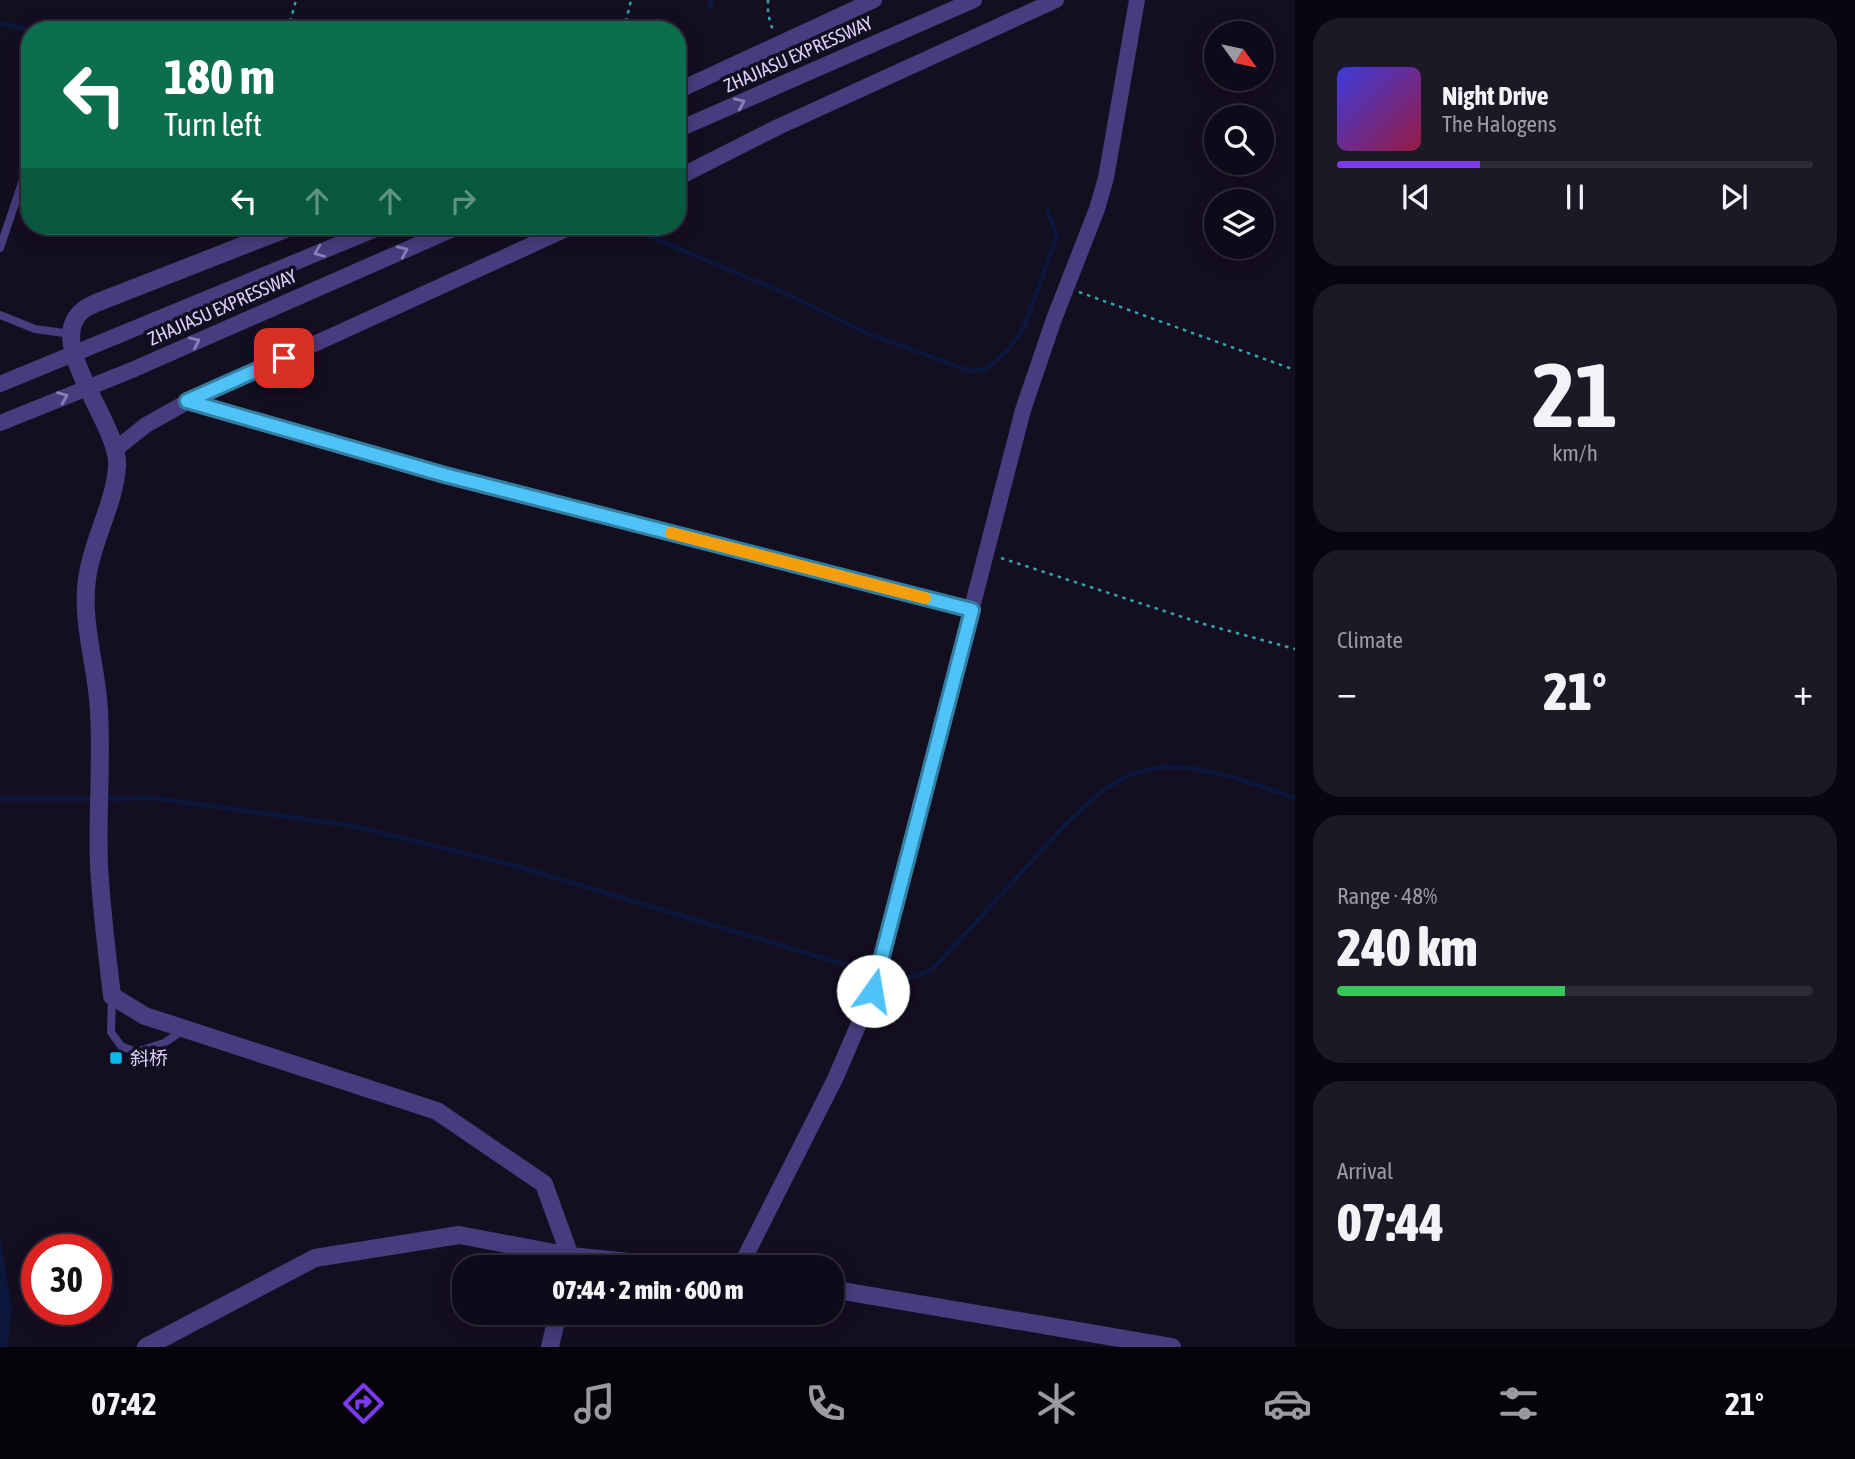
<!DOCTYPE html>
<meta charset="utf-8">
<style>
body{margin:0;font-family:"Asap Condensed","Noto Sans SC",sans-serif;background:#1d1826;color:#f1f3f6;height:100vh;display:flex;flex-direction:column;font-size:26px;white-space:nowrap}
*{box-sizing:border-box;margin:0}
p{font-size:23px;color:#9b9aa2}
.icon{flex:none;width:38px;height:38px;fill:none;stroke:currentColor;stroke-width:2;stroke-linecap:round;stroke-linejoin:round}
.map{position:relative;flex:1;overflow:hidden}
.details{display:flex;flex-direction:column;gap:18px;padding:18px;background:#08060e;width:560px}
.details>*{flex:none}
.banner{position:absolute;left:21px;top:21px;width:665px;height:214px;border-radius:28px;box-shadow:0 4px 18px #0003,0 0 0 2px #2f2b38;background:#0b6e4f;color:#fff;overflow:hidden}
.needle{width:46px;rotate:123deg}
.tools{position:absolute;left:1204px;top:21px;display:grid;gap:14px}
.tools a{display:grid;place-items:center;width:70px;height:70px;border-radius:50%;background:#0f0a19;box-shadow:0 4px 18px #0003,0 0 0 2px #2f2b38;font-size:35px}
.speed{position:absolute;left:21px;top:1234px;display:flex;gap:14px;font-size:35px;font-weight:700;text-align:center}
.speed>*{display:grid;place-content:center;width:91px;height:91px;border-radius:50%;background:#0f0a19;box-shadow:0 4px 18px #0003,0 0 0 2px #2f2b38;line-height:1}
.speed .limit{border:10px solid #d22;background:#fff;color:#111}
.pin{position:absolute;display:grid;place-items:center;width:60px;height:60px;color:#fff;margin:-30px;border-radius:14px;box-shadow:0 4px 10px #0006}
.me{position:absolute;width:77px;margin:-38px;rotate:13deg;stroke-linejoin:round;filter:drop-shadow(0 0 5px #0008)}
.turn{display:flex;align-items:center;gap:24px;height:147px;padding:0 28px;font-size:32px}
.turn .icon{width:91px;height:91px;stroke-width:2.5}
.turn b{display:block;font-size:49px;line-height:60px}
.lanes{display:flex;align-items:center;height:66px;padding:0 28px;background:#0003;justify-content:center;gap:35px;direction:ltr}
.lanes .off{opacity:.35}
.big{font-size:52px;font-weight:800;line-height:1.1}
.details .tile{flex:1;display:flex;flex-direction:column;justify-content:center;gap:10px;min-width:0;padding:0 24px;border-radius:28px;background:#1d1826}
.details .dial{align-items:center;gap:0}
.dial b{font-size:91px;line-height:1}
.song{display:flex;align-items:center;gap:21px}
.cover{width:84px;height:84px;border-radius:10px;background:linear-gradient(135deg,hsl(240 70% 55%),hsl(340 70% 35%))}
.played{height:7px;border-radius:4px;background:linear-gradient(90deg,#7c3aed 30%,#2f2b38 30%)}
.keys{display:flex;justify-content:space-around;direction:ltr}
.heat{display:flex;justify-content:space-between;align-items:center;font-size:38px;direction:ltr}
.charge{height:10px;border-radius:5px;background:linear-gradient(90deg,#34c759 48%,#2f2b38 0)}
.trip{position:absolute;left:452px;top:1255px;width:392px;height:70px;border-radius:28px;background:#0f0a19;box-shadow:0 4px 18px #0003,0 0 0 2px #2f2b38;font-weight:800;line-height:70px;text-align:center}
.menu{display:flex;height:112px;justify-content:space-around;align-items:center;background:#06040a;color:#9b9aa2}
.menu .icon{width:49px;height:49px}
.menu .active{color:#7c3aed}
.menu b{font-size:32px;color:#f1f3f6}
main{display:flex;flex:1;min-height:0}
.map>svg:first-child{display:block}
.water{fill:#0c173c}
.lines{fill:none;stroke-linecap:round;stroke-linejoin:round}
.stream{stroke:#0c173c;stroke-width:4.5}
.path{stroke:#35a4ac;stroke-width:2.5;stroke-dasharray:3.5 5;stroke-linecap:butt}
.service{stroke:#473c7d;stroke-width:8}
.minor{stroke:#473c7d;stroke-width:16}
.tertiary{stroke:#473c7d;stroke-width:18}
.minor-bridge{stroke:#473c7d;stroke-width:16}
.oneway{stroke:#8a7fb6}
.route-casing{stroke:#337fa1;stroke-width:18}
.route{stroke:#4fc3f7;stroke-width:12}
.slow{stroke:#f59e0b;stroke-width:12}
.poi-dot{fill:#0eb8eb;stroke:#140e21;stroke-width:2.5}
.labels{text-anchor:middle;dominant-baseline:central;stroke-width:7;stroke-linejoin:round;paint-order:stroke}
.street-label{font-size:19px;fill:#dbd1fc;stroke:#140e21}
.poi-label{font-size:19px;fill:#dbd1fc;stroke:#140e21;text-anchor:start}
</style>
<main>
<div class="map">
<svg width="1295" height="1347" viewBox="0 0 1295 1347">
<rect width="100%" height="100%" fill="#140e21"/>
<path class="water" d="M 0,1238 L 12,1309 L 8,1339 L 9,1347 L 0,1347 Z"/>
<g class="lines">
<path class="stream" d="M 710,8 L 712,0
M 0,23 L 31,30
M 625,226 L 791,296 L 864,332 L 969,371 L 987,369 L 1008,350 L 1024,328 L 1057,236 L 1047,210
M 0,799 L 94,799
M 102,799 L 154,798 L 353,826 L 519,867 L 873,973
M 881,975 C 902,981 915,978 934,968 L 1066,824 L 1103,790 L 1131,774 L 1162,767 L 1191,768 L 1233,777 L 1295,798"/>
<path class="path" d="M 768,0 L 768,14 L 773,31
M 288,30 L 296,0
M 624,30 L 631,0
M 227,233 L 229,226
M 1079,292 L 1295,370
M 1001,558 L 1204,624 L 1295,649"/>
<path class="service" d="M 0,248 L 30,159
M 0,315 L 35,329 L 71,334
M 112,996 L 111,1032 L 121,1046 L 136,1052 L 164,1043 L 184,1030"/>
<path class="minor" d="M 677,91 L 874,0
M 677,130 L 974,0
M 677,178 L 778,127 L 1056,0
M 119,335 L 383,226
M 132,370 L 460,226
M 187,402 L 445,476 L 972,610
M 117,448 L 146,425 L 187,402 L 573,226
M 740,1267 L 835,1079 L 873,991 L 1023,410 L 1054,319 L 1097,209 L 1106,178 L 1137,0"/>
<path class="tertiary" d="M 293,226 L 96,303 C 92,305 86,307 82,311 C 43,344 121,425 117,467 C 114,506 92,540 87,579 C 81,623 97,667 99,711 C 102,762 97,813 99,864 C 101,908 107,952 112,996 L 145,1016 L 437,1111 L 544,1184 L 570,1256 L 568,1267
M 831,1289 L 1172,1347
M 146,1347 L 315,1258 L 459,1235 L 570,1256 L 679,1267
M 550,1347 L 558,1312"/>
<path class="minor-bridge" d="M 0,384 L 119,335
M 0,423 L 132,370"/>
</g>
<defs><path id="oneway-chevron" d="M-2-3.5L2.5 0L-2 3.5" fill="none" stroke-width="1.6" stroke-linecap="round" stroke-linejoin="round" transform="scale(1.75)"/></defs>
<g class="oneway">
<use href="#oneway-chevron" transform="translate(740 103) rotate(-24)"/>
<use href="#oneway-chevron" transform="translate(403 251) rotate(-24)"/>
<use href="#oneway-chevron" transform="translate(319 252) rotate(158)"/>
<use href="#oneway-chevron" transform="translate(195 342) rotate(-24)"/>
<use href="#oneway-chevron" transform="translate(63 397) rotate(-22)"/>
</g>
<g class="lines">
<defs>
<path id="route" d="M 284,358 L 187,401 L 445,475 L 972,610 L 873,991"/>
</defs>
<use href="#route" class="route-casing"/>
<use href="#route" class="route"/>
<path class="slow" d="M 671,533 L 925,598"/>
</g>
<rect class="poi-dot" x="109" y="1051" width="14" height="14" rx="3.5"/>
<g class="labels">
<g class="street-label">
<text transform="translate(798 54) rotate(-24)">ZHAJIASU EXPRESSWAY</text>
<text transform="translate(222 307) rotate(-24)">ZHAJIASU EXPRESSWAY</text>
</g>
<g class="poi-label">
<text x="130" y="1058">斜桥</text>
</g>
</g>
</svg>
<div class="tools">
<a><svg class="needle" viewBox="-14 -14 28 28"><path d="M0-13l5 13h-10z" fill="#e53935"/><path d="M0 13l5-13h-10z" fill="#9b9aa2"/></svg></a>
<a><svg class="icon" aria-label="search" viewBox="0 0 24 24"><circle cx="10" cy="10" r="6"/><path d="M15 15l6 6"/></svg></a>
<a><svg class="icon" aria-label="layers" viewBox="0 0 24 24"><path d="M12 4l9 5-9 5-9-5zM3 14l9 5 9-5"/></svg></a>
</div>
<div class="speed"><div class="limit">30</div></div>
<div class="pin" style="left:284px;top:358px;background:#d93025"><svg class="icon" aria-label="arrive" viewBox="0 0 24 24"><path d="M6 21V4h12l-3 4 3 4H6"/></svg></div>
<svg class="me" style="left:873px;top:991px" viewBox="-20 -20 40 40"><circle r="19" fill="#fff"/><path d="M0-13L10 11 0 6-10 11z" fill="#4fc3f7"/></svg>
<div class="trip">07:44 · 2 min · 600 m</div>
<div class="banner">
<div class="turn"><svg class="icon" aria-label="left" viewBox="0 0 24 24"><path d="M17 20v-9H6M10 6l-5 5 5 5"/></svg><div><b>180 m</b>Turn left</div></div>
<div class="lanes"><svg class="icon" aria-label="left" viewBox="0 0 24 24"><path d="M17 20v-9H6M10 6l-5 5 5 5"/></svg><svg class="icon off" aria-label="ahead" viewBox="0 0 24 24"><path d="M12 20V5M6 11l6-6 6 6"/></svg><svg class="icon off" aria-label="ahead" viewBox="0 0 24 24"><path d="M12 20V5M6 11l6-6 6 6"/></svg><svg class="icon off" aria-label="right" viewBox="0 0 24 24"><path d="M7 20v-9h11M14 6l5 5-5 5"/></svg></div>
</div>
</div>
<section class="details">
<div class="tile">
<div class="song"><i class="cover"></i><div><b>Night Drive</b><p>The Halogens</p></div></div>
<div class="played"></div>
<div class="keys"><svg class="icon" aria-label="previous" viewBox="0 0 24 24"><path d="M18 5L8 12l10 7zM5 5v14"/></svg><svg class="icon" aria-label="pause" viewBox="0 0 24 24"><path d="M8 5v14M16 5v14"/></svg><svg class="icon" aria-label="next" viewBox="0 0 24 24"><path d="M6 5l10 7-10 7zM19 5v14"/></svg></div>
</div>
<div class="tile dial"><b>21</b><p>km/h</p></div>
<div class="tile"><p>Climate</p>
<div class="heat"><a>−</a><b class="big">21°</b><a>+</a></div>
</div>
<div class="tile"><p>Range · 48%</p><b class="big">240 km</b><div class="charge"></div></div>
<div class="tile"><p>Arrival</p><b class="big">07:44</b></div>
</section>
</main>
<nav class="menu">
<b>07:42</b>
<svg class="icon active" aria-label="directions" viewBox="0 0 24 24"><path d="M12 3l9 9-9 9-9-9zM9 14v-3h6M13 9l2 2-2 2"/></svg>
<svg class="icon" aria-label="music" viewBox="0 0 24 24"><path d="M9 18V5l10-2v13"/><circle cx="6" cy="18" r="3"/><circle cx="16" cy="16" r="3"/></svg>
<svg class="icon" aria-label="phone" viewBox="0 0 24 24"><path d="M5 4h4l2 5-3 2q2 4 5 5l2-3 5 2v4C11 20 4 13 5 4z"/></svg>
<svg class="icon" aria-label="climate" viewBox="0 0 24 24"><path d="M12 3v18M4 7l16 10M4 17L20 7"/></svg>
<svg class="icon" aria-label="car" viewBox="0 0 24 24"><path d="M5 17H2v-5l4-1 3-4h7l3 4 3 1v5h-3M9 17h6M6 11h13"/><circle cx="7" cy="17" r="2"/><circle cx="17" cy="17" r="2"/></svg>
<svg class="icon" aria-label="filters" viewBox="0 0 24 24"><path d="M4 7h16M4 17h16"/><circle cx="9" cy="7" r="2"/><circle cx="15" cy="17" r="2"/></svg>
<b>21°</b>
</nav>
